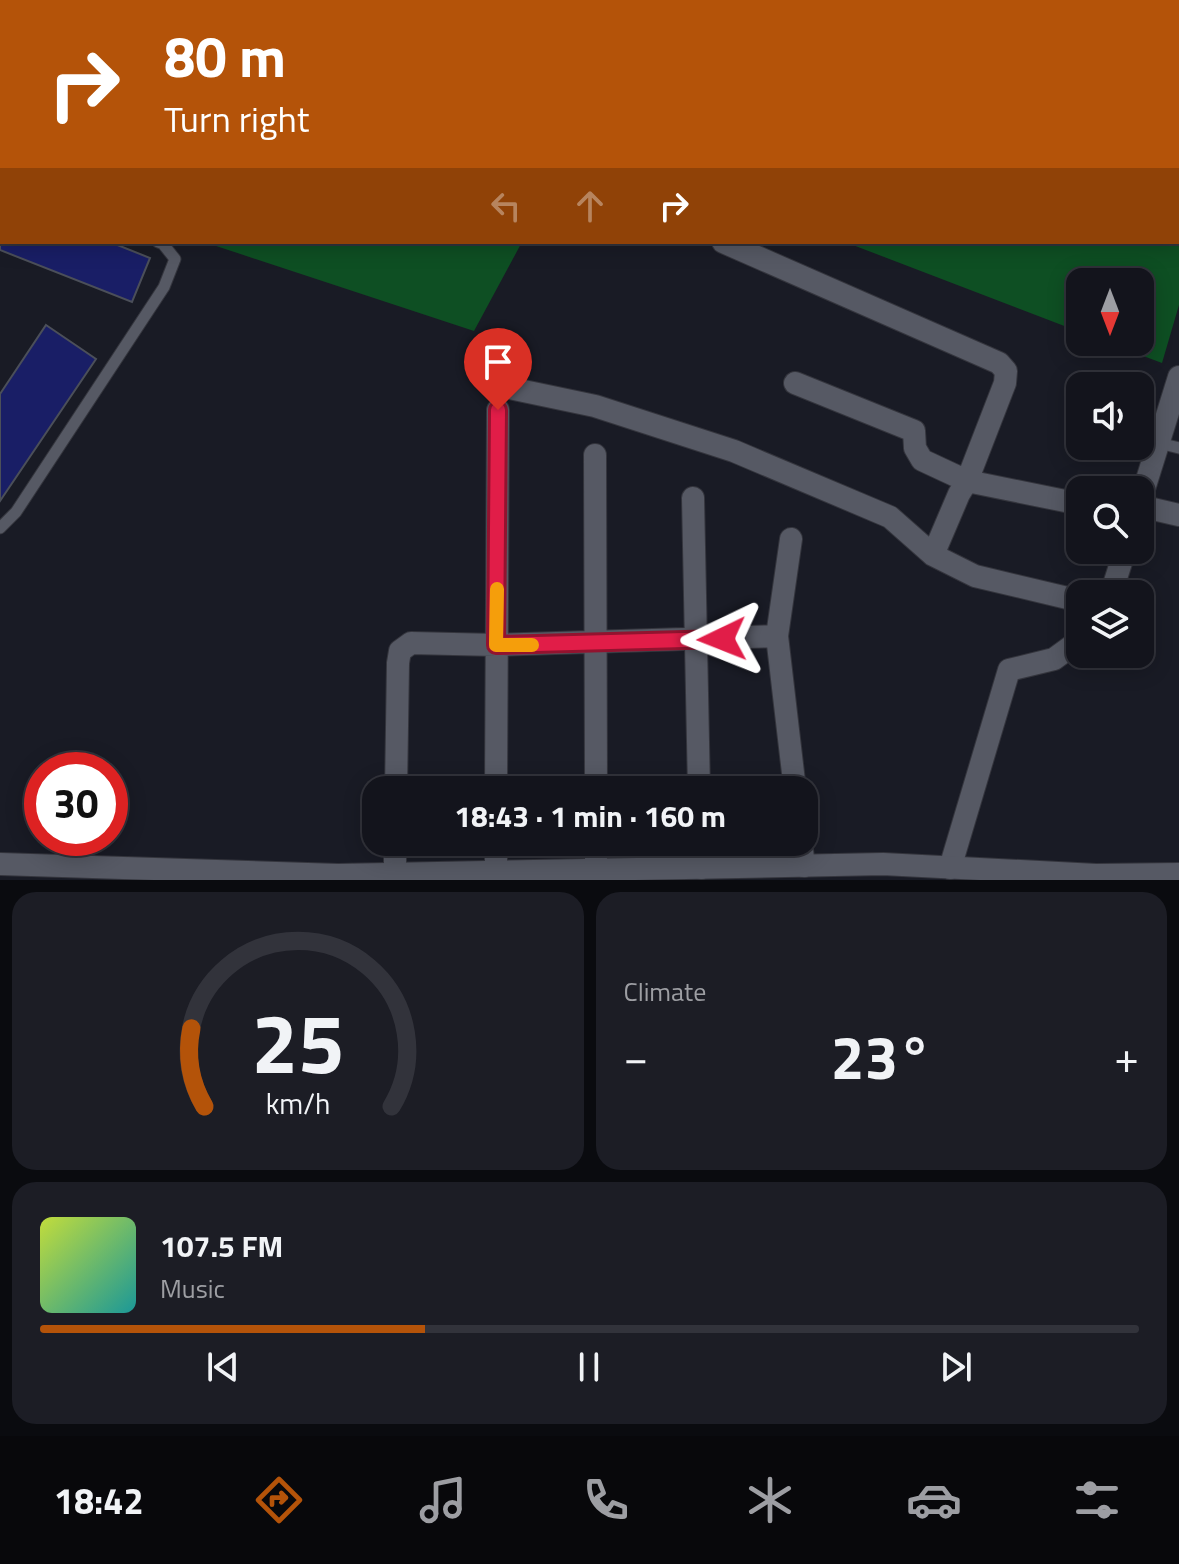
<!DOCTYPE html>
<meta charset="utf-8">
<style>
body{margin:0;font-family:"Titillium Web",sans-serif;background:#1c1d25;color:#f1f3f6;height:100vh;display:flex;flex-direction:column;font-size:30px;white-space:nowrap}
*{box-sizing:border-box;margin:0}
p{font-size:26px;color:#9d9ea3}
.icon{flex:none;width:44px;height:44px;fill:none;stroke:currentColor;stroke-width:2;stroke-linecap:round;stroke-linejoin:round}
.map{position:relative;height:880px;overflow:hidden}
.drawer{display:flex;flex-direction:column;gap:12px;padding:12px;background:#0a0b0f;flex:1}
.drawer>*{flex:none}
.hud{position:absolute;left:0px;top:0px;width:1180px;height:244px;box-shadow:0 4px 20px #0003,0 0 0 2px #32333b;background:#b45309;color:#fff;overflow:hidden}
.needle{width:52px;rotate:180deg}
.buttons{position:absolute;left:1066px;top:268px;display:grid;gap:16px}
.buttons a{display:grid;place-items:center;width:88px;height:88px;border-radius:16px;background:#13141c;box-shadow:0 4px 20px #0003,0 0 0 2px #32333b;font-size:40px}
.speed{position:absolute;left:24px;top:752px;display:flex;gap:16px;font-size:40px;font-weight:700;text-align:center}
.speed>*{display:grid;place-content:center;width:104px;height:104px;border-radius:50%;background:#13141c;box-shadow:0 4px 20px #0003,0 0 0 2px #32333b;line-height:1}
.speed .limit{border:12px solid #d22;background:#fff;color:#111}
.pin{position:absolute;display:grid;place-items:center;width:68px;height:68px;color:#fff;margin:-82px -34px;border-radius:50% 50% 50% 0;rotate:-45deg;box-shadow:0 0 8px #0007}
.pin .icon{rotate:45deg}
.me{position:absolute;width:88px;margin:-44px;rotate:268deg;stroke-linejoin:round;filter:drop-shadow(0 0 6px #0008)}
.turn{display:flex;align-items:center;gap:28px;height:168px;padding:0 32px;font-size:36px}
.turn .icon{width:104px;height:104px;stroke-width:2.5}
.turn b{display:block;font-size:56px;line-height:68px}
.lanes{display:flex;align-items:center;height:76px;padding:0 32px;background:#0003;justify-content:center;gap:40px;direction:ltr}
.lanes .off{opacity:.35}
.big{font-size:60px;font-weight:700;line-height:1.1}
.drawer .widget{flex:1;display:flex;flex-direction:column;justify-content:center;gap:12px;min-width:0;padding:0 28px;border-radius:24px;background:#1c1d25}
.drawer .dial{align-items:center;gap:0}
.dial svg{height:208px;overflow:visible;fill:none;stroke:#32333b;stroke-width:7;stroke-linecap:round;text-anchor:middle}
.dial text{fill:#f1f3f6;stroke:none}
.song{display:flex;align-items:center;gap:24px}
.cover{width:96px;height:96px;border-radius:12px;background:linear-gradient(135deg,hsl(70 70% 55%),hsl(180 70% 35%))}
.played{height:8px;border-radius:4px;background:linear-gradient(90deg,#b45309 35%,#32333b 35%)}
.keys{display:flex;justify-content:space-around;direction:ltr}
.heat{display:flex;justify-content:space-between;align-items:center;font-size:44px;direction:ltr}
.drawer .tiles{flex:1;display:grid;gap:12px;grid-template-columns:1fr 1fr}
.widget:last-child{grid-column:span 2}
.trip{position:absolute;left:362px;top:776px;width:456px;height:80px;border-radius:24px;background:#13141c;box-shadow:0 4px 20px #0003,0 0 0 2px #32333b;font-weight:700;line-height:80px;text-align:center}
.menu{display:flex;height:128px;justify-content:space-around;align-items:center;background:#08080b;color:#9d9ea3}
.menu .icon{width:56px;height:56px}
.menu .active{color:#b45309}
.menu b{font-size:36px;color:#f1f3f6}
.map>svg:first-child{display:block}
.green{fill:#0e4f23}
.building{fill:#191e66;stroke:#4b4f59;stroke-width:2}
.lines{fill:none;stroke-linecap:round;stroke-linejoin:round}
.service-casing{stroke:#34353d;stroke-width:13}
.minor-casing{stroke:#34353d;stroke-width:24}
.tertiary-casing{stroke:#34353d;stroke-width:24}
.service{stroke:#565964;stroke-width:11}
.minor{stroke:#565964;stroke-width:22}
.tertiary{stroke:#565964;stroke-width:22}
.route-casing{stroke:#92132f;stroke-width:20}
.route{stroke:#e11d48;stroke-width:14}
.slow{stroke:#f59e0b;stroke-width:14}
</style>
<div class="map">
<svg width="1179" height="880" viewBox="0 0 1179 880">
<rect width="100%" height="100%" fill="#191b25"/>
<path class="green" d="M 0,0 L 1179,0 L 1179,305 L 1162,363 L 1106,342 L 1140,342 L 1140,282 L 1080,282 L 1080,332 L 845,242 L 1178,242 L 1178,2 L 2,2 L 2,161 Z
M 204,242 L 522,242 L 474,331 Z"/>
<path class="building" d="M 0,199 L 2,242 L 110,242 L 150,258 L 132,302 L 0,250 Z
M 46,325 L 96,359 L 0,501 L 0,394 Z"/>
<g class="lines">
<defs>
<path id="service" d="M 0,179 L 2,180
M 1159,443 L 1179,448
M 0,528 L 16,512 L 164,287 L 175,259 L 163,244 L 158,242"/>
<path id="minor" d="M 723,242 L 999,363 L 1006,371 L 1005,383 L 967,481 L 959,494 L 933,555
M 795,383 L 914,431 L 915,448 L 922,460 L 967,481 L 1080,504
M 514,389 L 595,406 L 734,451 L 890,517 L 933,555 L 975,576 L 1080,601
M 595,455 L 596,790
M 693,498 L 699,790
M 1140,502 L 1179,377
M 1140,506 L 1179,515
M 791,539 L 777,636 L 795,790
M 1111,594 L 1125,550
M 396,790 L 398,663 L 400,651 L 411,643 L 496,645 L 777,636
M 496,790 L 498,410
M 496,842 L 496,872
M 700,842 L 701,868
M 801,842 L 804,866
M 950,868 L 1009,670 L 1054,659 L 1080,640
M 596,870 L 596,842
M 395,874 L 395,842"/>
<path id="tertiary" d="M 0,864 L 338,875 L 883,864 L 1096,875 L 1179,874"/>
</defs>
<use href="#service" class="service-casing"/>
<use href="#minor" class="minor-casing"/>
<use href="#tertiary" class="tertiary-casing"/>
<use href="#service" class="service"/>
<use href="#minor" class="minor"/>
<use href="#tertiary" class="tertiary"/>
</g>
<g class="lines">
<defs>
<path id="route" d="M 498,410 L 496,645 L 722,639"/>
</defs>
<use href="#route" class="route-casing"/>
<use href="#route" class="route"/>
<path class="slow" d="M 497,589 L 496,645 L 532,645"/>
</g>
</svg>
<div class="buttons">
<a><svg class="needle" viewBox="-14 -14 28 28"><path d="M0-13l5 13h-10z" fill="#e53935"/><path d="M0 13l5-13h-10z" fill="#9d9ea3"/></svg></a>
<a><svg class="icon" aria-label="sound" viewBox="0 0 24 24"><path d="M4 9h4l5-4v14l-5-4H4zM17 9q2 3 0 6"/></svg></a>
<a><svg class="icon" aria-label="search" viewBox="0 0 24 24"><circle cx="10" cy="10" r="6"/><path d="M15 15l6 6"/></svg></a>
<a><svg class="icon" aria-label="layers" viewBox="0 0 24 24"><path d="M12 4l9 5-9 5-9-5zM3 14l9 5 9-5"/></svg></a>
</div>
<div class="speed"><div class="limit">30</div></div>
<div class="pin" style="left:498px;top:410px;background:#d93025"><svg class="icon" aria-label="arrive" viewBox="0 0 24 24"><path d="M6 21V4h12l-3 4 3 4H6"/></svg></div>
<svg class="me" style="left:722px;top:639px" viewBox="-20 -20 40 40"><path d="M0-17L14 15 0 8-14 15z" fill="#e11d48" stroke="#fff" stroke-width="4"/></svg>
<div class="trip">18:43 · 1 min · 160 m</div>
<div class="hud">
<div class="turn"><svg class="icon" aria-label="right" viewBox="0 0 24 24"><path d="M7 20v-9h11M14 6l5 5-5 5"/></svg><div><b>80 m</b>Turn right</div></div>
<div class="lanes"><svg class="icon off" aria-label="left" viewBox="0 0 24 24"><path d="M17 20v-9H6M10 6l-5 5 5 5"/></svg><svg class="icon off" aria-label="ahead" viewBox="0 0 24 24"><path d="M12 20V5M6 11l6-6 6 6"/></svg><svg class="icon" aria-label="right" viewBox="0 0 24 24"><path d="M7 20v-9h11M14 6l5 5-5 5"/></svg></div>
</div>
</div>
<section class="drawer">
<div class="tiles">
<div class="widget dial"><svg viewBox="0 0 100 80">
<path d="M14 69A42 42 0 1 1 86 69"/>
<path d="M14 69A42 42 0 0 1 9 39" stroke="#b45309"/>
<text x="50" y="56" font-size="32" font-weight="700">25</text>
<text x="50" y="72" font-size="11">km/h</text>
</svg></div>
<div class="widget"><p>Climate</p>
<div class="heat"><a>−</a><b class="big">23°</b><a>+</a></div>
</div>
<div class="widget">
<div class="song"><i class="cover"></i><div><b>107.5 FM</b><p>Music</p></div></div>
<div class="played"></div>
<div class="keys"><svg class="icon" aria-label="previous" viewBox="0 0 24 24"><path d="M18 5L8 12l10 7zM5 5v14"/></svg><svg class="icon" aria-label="pause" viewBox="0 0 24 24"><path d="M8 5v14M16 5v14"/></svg><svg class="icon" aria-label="next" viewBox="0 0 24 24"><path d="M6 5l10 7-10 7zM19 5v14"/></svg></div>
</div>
</div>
</section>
<nav class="menu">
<b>18:42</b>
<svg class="icon active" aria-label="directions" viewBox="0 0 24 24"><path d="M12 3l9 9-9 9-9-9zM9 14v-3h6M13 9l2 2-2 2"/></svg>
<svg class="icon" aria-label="music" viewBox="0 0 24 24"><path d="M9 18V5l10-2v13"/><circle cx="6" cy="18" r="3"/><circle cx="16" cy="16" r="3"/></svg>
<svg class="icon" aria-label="phone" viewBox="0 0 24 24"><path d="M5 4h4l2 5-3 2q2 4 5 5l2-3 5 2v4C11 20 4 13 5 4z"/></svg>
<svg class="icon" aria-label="climate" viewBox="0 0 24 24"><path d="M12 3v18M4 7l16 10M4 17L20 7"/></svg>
<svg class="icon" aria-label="car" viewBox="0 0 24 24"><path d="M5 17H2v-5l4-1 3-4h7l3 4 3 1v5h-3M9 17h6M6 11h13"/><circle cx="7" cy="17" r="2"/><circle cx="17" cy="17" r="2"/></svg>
<svg class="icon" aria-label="filters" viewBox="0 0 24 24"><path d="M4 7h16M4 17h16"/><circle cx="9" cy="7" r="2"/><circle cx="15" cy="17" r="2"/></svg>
</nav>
